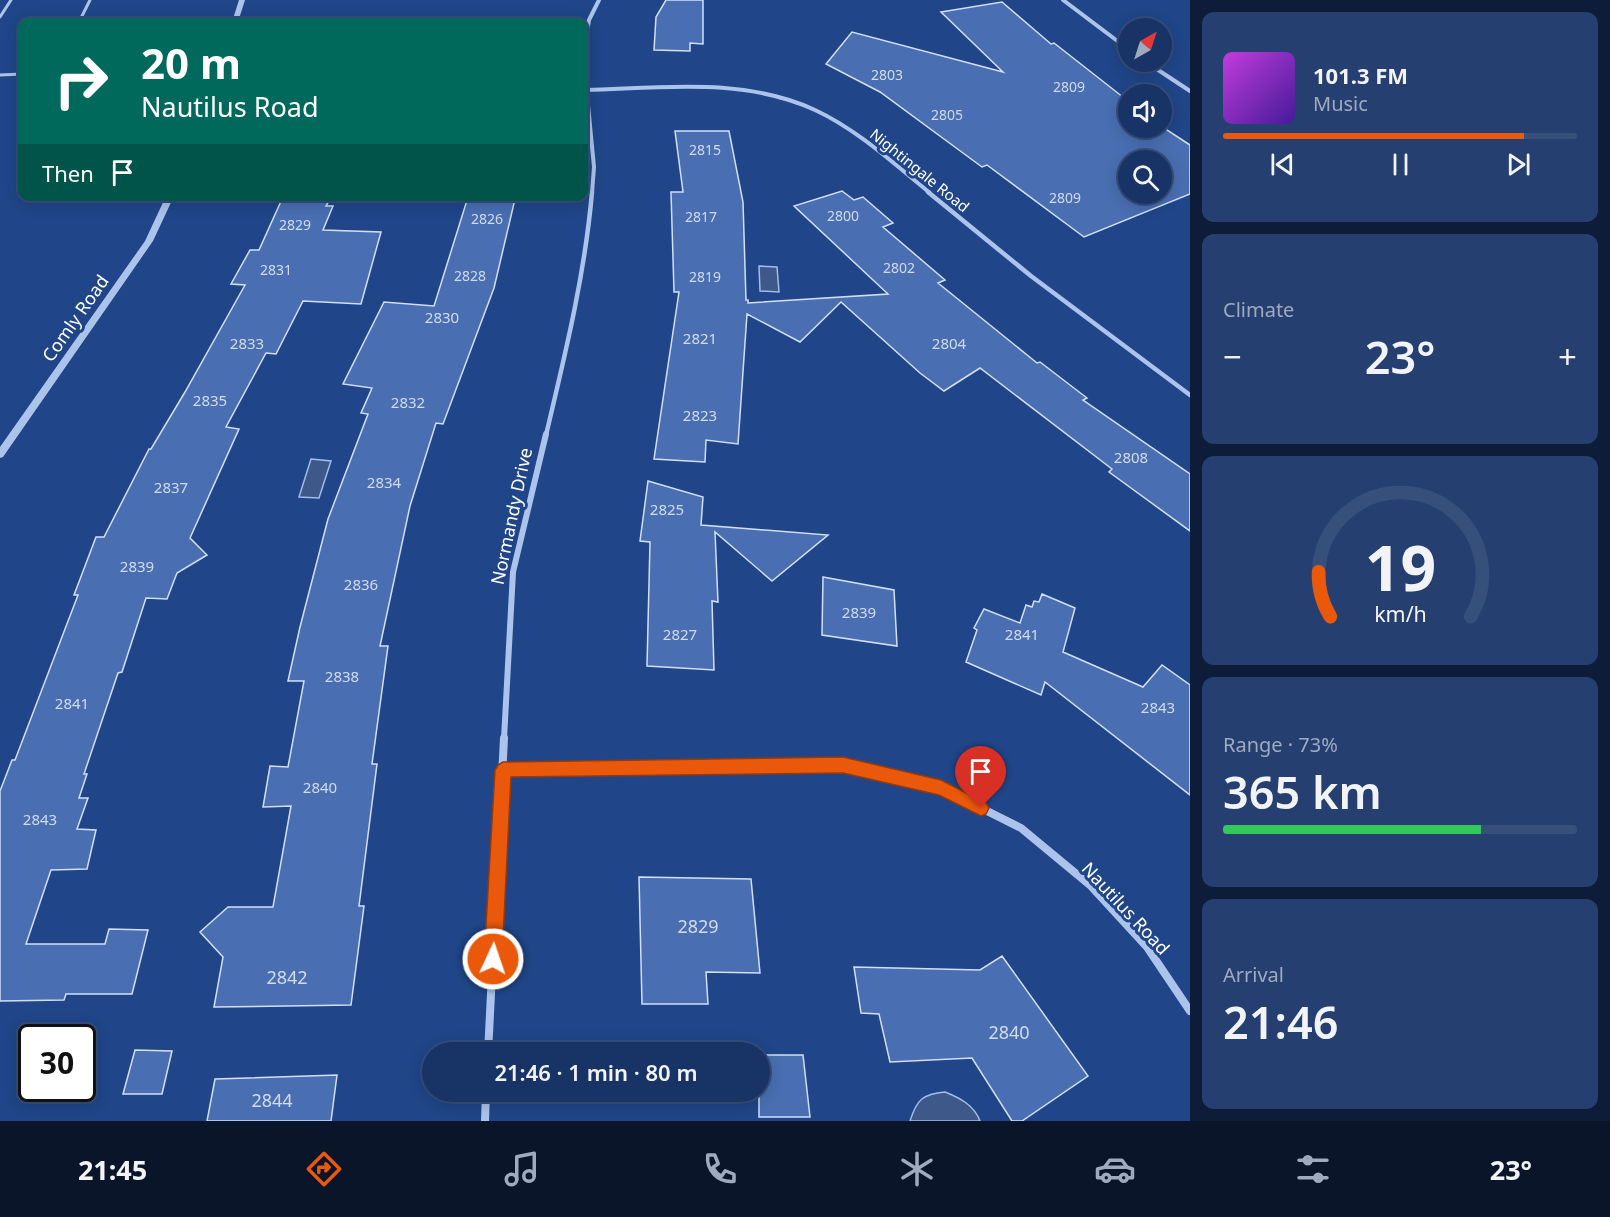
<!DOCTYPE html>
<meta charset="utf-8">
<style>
body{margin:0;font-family:"Noto Sans",sans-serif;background:#253f70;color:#f1f3f6;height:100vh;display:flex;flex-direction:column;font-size:22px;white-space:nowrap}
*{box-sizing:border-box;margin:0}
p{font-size:20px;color:#9faac0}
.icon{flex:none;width:33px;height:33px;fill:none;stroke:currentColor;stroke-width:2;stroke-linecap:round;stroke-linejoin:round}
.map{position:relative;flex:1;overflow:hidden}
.sheet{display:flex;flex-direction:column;gap:12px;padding:12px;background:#0d1d39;width:420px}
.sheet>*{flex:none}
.guide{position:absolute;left:18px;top:18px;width:570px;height:183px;border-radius:12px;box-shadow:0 3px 15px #0003,0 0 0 2px #364f7b;background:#00695c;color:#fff;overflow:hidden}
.needle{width:39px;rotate:39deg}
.controls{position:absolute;left:1118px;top:18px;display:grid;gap:12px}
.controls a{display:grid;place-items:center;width:54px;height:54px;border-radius:50%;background:#183467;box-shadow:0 3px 15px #0003,0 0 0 2px #364f7b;font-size:30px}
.speed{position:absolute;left:18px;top:1024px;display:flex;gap:12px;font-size:30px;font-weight:700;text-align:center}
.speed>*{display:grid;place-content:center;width:78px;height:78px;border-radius:50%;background:#183467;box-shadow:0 3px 15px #0003,0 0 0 2px #364f7b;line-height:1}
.speed .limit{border:3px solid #111;border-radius:9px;background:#fff;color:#111}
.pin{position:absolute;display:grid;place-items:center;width:51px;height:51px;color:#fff;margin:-62px -26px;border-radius:50% 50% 50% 0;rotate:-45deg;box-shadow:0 0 6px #0007}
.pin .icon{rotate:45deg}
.me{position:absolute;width:66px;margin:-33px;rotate:3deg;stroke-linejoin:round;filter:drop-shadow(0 0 4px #0008)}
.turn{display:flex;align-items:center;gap:21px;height:126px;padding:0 24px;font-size:27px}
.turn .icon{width:78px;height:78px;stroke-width:2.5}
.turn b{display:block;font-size:42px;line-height:51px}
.then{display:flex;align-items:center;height:57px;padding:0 24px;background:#0003;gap:12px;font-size:22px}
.big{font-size:45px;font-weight:600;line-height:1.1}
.sheet .widget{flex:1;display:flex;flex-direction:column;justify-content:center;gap:9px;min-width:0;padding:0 21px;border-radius:12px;background:#253f70}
.sheet .dial{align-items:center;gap:0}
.dial svg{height:156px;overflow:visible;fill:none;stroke:#364f7b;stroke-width:7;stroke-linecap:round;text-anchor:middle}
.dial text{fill:#f1f3f6;stroke:none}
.song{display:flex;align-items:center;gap:18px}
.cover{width:72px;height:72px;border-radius:9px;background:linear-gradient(135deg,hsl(290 70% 55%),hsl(260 70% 35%))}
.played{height:6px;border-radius:3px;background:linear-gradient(90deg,#ea580c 85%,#364f7b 85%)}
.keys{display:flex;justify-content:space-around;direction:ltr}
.heat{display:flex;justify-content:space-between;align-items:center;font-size:33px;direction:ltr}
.charge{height:9px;border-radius:4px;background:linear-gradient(90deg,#34c759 73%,#364f7b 0)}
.trip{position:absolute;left:422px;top:1042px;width:348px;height:60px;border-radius:30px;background:#183467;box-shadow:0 3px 15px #0003,0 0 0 2px #364f7b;font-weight:600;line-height:60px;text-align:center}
.tab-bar{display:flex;height:96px;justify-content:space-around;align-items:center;background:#0a1529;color:#9faac0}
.tab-bar .icon{width:42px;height:42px}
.tab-bar .selected{color:#ea580c}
.tab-bar b{font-size:27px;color:#f1f3f6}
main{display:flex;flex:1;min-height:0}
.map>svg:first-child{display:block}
.water{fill:#3d5889;stroke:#9fbdec;stroke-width:1.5}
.building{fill:#496fb2;stroke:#d1dff8;stroke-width:1.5;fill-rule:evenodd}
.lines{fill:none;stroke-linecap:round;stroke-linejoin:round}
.service{stroke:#acc3eb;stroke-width:3}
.minor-far3{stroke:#acc3eb;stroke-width:4}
.minor-far2{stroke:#acc3eb;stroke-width:4.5}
.minor-far1{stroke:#acc3eb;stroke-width:6}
.minor{stroke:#acc3eb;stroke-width:8}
.tertiary{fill:#acc3eb;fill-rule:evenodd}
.route{fill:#ea580c;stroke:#983908;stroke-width:1.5}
.labels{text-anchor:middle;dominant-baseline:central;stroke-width:6;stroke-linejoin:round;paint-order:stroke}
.far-number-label{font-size:14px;fill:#d2dbec}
.far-street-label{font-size:15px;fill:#fff;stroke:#204689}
.number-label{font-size:15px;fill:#d2dbec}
.street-label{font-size:18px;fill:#fff;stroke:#204689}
.near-number-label{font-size:18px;fill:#d2dbec}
</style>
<main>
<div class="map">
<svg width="1190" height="1121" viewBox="0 0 1190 1121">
<rect width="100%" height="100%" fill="#204689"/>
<path class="water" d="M 759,266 L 777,267 L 779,292 L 760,291 Z
M 311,459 L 331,461 L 319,498 L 299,497 Z
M 945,1092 C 960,1098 974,1105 980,1121 L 910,1121 C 917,1099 923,1094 945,1092 Z"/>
<path class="building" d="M 666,0 L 703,0 L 703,44 L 690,43 L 690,51 L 654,50 L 656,17 Z
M 1002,2 L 1051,44 L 1054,43 L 1128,101 L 1128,128 L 1161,126 L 1190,145 L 1190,194 L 1084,237 L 987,165 L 982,167 L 880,92 L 826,64 L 852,32 L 1003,72 L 941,12 ZM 1128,160 L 1161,160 L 1161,194 L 1128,194 Z
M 675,131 L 729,131 L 743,202 L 746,300 L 748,300 L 748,303 L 888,294 L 794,206 L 842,191 L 854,200 L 863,197 L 893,223 L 883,227 L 945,280 L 938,283 L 1037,363 L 1040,362 L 1087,398 L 1083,400 L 1190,474 L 1190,531 L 1109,472 L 1112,469 L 980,368 L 944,391 L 920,373 L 841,302 L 800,342 L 747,314 L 738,444 L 706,440 L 705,462 L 654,459 L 679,292 L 674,292 L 671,192 L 683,192 Z
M 468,197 L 515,199 L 494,288 L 443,424 L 436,423 L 410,506 L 380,646 L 388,646 L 372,764 L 377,764 L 359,906 L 364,906 L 351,1005 L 214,1007 L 223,957 L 200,932 L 228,907 L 273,907 L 291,806 L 263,807 L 270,766 L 288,767 L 304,681 L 288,681 L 300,627 L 328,519 L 368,414 L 361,413 L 372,388 L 343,384 L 384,302 L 434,306 Z
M 282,199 L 329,201 L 326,206 L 333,206 L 323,230 L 381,232 L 361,304 L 303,301 L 276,354 L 266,353 L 226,427 L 239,429 L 190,538 L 207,555 L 177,573 L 167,599 L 146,598 L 122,672 L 118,673 L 84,774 L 87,774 L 79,798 L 88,798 L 77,829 L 96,830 L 87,869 L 51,870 L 26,944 L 105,944 L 109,929 L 148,930 L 132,994 L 66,994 L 64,1000 L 0,1001 L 0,791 L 12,760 L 15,760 L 78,595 L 74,595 L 96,537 L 104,537 L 149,449 L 151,449 L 185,392 L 245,285 L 231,284 L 250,250 L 259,250 Z
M 648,481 L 703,497 L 701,525 L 828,535 L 772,581 L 715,532 L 718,602 L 712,601 L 714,670 L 647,666 L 650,542 L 640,541 Z
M 823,577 L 894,590 L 897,646 L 822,635 Z
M 1042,594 L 1075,608 L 1063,652 L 1143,687 L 1162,665 L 1190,685 L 1190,795 L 1045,682 L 1041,695 L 966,662 L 977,630 L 974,628 L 984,609 L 1020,623 L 1026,605 L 1032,607 L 1034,601 L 1039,602 Z
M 639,877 L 751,879 L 760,973 L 706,972 L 708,1004 L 642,1004 Z
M 1002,956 L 1088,1076 L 1022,1121 L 1012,1121 L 972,1058 L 890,1062 L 879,1014 L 861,1013 L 854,967 L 980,970 Z
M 135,1050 L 172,1051 L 162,1094 L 123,1094 Z
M 759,1055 L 803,1055 L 810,1117 L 759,1117 Z
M 337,1075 L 331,1121 L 207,1121 L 215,1079 Z"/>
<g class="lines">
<path class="service" d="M 0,17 L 11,0
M 79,22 L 90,0
M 0,75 L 22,74"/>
<path class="minor-far3" d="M 1063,0 L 1128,49
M 584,51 L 589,20 L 599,0
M 1146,62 L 1190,91
M 584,64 L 594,167 L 592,193
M 586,90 C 662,88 744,77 815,110 C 858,130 894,164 930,193"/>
<path class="minor-far2" d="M 928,192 L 1031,276 L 1190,395
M 546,435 C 565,355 585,274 592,192"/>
<path class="minor-far1" d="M 504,739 L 513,572 L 546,434"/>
<path class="minor" d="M 503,770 L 843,765 L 941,788 L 1021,828 L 1091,886 L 1147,947 L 1190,1011
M 488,1053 L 504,738
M 485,1121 L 486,1092"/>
<path class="tertiary" d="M 239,0 L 245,0 L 238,22 L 232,22 Z
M 166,196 L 174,196 L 153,241 L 3,457 L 0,458 L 0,447 L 145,241 Z"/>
</g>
<path class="route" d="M 843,757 L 941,780 L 986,803 L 989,808 L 986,814 L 981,816 L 939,795 L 843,773 L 511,777 L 502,959 L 499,965 L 493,968 L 487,965 L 484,959 L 495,770 L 498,765 L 503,762 Z"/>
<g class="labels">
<g class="far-number-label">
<text x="887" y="74">2803</text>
<text x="1069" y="86">2809</text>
<text x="947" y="114">2805</text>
<text x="705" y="149">2815</text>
<text x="1065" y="197">2809</text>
<text x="843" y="215">2800</text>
<text x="701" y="216">2817</text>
<text x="487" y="218">2826</text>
<text x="295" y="224">2829</text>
<text x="899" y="267">2802</text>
<text x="276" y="269">2831</text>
<text x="470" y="275">2828</text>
<text x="705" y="276">2819</text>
</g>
<g class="far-street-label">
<text transform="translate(920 170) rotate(39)">Nightingale Road</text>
</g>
<g class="number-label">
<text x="442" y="317">2830</text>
<text x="700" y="338">2821</text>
<text x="247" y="343">2833</text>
<text x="949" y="343">2804</text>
<text x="210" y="400">2835</text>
<text x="408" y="402">2832</text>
<text x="700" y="415">2823</text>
<text x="1131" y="457">2808</text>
<text x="384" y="482">2834</text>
<text x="171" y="487">2837</text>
<text x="667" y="509">2825</text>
<text x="137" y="566">2839</text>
<text x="361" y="584">2836</text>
<text x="859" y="612">2839</text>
<text x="680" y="634">2827</text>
<text x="1022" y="634">2841</text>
<text x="342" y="676">2838</text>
<text x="72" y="703">2841</text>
<text x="1158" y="707">2843</text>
<text x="320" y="787">2840</text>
<text x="40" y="819">2843</text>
</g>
<g class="street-label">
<text transform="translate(75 318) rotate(-55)">Comly Road</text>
<text transform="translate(511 516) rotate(-78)">Normandy Drive</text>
<text transform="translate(1126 908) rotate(47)">Nautilus Road</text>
</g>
<g class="near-number-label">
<text x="698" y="926">2829</text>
<text x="287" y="977">2842</text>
<text x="1009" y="1032">2840</text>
<text x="272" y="1100">2844</text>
</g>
</g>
</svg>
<div class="controls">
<a><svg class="needle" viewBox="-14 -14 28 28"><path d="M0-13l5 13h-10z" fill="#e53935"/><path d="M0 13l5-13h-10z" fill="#9faac0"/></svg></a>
<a><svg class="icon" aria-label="sound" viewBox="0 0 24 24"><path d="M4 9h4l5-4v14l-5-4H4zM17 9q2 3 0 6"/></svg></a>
<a><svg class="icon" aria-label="search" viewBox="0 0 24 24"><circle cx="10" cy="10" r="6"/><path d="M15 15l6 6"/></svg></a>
</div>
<div class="speed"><div class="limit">30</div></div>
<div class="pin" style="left:981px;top:808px;background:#d93025"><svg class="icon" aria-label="arrive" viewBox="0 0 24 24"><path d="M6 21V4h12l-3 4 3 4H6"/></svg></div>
<svg class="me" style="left:493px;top:959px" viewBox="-20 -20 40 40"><circle r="17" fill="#ea580c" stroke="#fff" stroke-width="3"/><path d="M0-11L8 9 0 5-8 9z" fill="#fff"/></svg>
<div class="trip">21:46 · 1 min · 80 m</div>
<div class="guide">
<div class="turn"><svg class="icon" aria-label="right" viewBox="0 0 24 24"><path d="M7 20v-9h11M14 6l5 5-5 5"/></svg><div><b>20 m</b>Nautilus Road</div></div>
<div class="then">Then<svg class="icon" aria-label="arrive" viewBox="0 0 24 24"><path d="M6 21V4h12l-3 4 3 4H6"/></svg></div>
</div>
</div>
<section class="sheet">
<div class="widget">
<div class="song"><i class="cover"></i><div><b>101.3 FM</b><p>Music</p></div></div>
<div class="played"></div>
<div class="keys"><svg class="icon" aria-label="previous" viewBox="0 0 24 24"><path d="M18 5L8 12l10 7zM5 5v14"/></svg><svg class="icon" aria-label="pause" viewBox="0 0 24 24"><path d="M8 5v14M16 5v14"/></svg><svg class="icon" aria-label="next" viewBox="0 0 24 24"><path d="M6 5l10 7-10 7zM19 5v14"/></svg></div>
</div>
<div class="widget"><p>Climate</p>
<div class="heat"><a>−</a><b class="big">23°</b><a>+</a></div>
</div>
<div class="widget dial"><svg viewBox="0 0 100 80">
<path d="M14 69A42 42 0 1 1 86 69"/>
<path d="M14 69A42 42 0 0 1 8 46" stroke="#ea580c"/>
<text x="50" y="56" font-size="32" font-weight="700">19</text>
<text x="50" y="72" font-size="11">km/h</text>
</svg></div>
<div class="widget"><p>Range · 73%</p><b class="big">365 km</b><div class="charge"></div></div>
<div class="widget"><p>Arrival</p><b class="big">21:46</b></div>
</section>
</main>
<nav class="tab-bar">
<b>21:45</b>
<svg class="icon selected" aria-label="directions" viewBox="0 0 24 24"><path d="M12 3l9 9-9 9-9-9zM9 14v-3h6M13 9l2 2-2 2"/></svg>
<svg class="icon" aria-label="music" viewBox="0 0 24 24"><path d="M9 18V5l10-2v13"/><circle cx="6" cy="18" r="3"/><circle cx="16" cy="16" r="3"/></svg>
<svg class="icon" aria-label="phone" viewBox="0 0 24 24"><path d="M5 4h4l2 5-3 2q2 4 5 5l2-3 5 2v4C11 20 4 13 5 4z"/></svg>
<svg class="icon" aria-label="climate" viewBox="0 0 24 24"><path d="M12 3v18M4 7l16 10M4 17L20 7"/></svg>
<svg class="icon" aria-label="car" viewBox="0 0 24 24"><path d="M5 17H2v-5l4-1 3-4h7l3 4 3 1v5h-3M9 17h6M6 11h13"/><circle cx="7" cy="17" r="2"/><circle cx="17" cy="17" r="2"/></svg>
<svg class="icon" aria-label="filters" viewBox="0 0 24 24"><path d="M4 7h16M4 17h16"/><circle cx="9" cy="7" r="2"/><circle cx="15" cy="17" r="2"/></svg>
<b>23°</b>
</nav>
